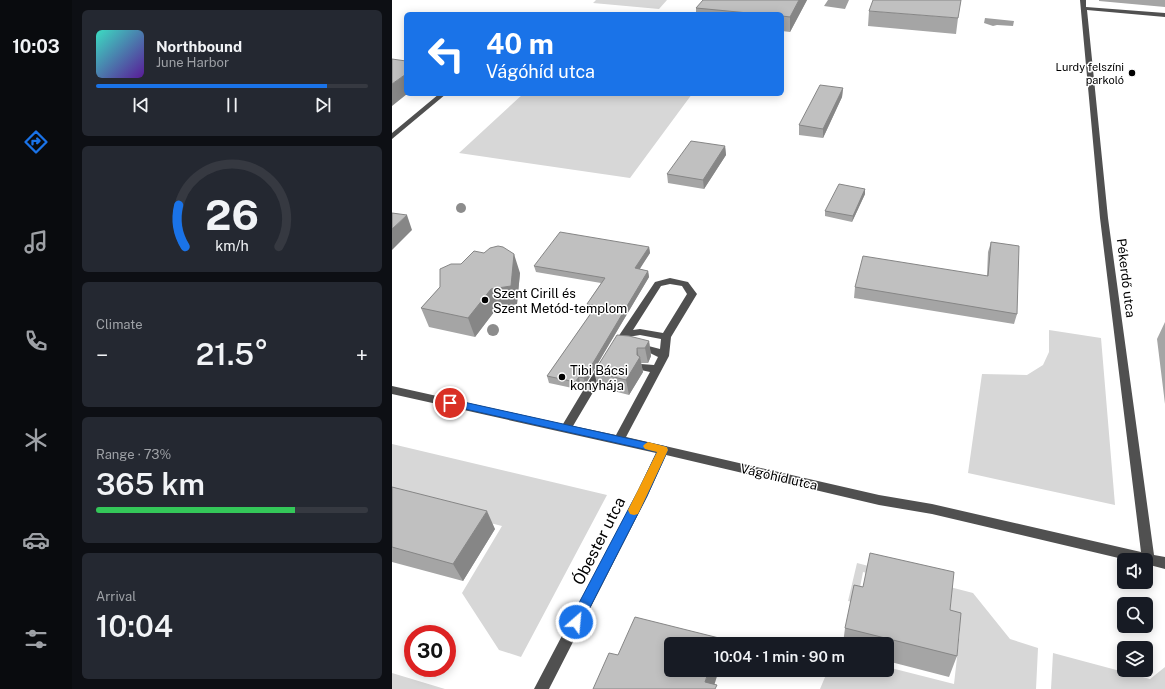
<!DOCTYPE html>
<meta charset="utf-8">
<style>
body{margin:0;font-family:"Public Sans",sans-serif;background:#242831;color:#f1f3f6;height:100vh;display:flex;flex-direction:column;font-size:15px;white-space:nowrap}
*{box-sizing:border-box;margin:0}
p{font-size:13px;color:#9ea1a6}
.icon{flex:none;width:22px;height:22px;fill:none;stroke:currentColor;stroke-width:2;stroke-linecap:round;stroke-linejoin:round}
.map{position:relative;flex:1;overflow:hidden}
.panel{display:flex;flex-direction:column;gap:10px;padding:10px;background:#0d0f14;width:320px}
.panel>*{flex:none}
.top-card{position:absolute;left:12px;top:12px;width:380px;height:84px;border-radius:6px;box-shadow:0 2px 10px #0003;background:#1a73e8;color:#fff;overflow:hidden}
.fabs{position:absolute;left:725px;top:553px;display:grid;gap:8px}
.fabs a{display:grid;place-items:center;width:36px;height:36px;border-radius:6px;background:#171b24;box-shadow:0 2px 10px #0003;font-size:20px}
.speed{position:absolute;left:12px;top:625px;display:flex;gap:8px;font-size:20px;font-weight:700;text-align:center}
.speed>*{display:grid;place-content:center;width:52px;height:52px;border-radius:50%;background:#171b24;box-shadow:0 2px 10px #0003;line-height:1}
.speed .limit{border:6px solid #d22;background:#fff;color:#111}
.pin{position:absolute;display:grid;place-items:center;width:34px;height:34px;color:#fff;margin:-17px;border:2px solid #fff;border-radius:50%;box-shadow:0 1px 4px #0007}
.me{position:absolute;width:44px;margin:-22px;rotate:27deg;stroke-linejoin:round;filter:drop-shadow(0 0 3px #0008)}
.turn{display:flex;align-items:center;gap:14px;height:84px;padding:0 16px;font-size:18px}
.turn .icon{width:52px;height:52px;stroke-width:2.5}
.turn b{display:block;font-size:28px;line-height:34px}
.big{font-size:30px;font-weight:600;line-height:1.1}
.panel .widget{flex:1;display:flex;flex-direction:column;justify-content:center;gap:6px;min-width:0;padding:0 14px;border-radius:6px;background:#242831}
.panel .dial{align-items:center;gap:0}
.dial svg{height:104px;overflow:visible;fill:none;stroke:#363941;stroke-width:7;stroke-linecap:round;text-anchor:middle}
.dial text{fill:#f1f3f6;stroke:none}
.song{display:flex;align-items:center;gap:12px}
.cover{width:48px;height:48px;border-radius:6px;background:linear-gradient(135deg,hsl(170 70% 55%),hsl(270 70% 35%))}
.played{height:4px;border-radius:2px;background:linear-gradient(90deg,#1a73e8 85%,#363941 85%)}
.keys{display:flex;justify-content:space-around;direction:ltr}
.heat{display:flex;justify-content:space-between;align-items:center;font-size:22px;direction:ltr}
.charge{height:6px;border-radius:3px;background:linear-gradient(90deg,#34c759 73%,#363941 0)}
.trip{position:absolute;left:272px;top:637px;width:230px;height:40px;border-radius:6px;background:#171b24;box-shadow:0 2px 10px #0003;font-weight:600;line-height:40px;text-align:center}
main{display:flex;flex:1;min-height:0}
.tab-bar{display:flex;flex-direction:column;width:72px;justify-content:space-around;align-items:center;background:#090b0e;color:#9ea1a6}
.tab-bar .icon{width:28px;height:28px}
.tab-bar .current{color:#1a73e8}
.tab-bar b{font-size:18px;color:#f1f3f6}
.map>svg:first-child{display:block}
.green{fill:#d7d7d7}
.water{fill:#9e9e9e}
.lines{fill:none;stroke-linecap:round;stroke-linejoin:round}
.minor{fill:#505050;fill-rule:evenodd}
.tree{fill:#8c8c8c}
.wall{fill:#a5a5a5}
.shaded-wall{fill:#868686}
.building{fill:#c0c0c0;stroke:#868686}
.route{fill:#1a73e8;stroke:#114b97}
.slow{fill:#f59e0b}
.poi-dot{fill:#000;stroke:#fff;stroke-width:1.5}
.labels{text-anchor:middle;dominant-baseline:central;stroke-width:3;stroke-linejoin:round;paint-order:stroke}
.far-poi-label{font-size:11px;fill:#000;stroke:#fff;text-anchor:end}
.street-label{font-size:13px;fill:#000;stroke:#fff}
.poi-label{font-size:13px;fill:#000;stroke:#fff;text-anchor:start}
.near-street-label{font-size:16px;fill:#000;stroke:#fff}
</style>
<main>
<nav class="tab-bar">
<b>10:03</b>
<svg class="icon current" aria-label="directions" viewBox="0 0 24 24"><path d="M12 3l9 9-9 9-9-9zM9 14v-3h6M13 9l2 2-2 2"/></svg>
<svg class="icon" aria-label="music" viewBox="0 0 24 24"><path d="M9 18V5l10-2v13"/><circle cx="6" cy="18" r="3"/><circle cx="16" cy="16" r="3"/></svg>
<svg class="icon" aria-label="phone" viewBox="0 0 24 24"><path d="M5 4h4l2 5-3 2q2 4 5 5l2-3 5 2v4C11 20 4 13 5 4z"/></svg>
<svg class="icon" aria-label="climate" viewBox="0 0 24 24"><path d="M12 3v18M4 7l16 10M4 17L20 7"/></svg>
<svg class="icon" aria-label="car" viewBox="0 0 24 24"><path d="M5 17H2v-5l4-1 3-4h7l3 4 3 1v5h-3M9 17h6M6 11h13"/><circle cx="7" cy="17" r="2"/><circle cx="17" cy="17" r="2"/></svg>
<svg class="icon" aria-label="filters" viewBox="0 0 24 24"><path d="M4 7h16M4 17h16"/><circle cx="9" cy="7" r="2"/><circle cx="15" cy="17" r="2"/></svg>
</nav>
<section class="panel">
<div class="widget">
<div class="song"><i class="cover"></i><div><b>Northbound</b><p>June Harbor</p></div></div>
<div class="played"></div>
<div class="keys"><svg class="icon" aria-label="previous" viewBox="0 0 24 24"><path d="M18 5L8 12l10 7zM5 5v14"/></svg><svg class="icon" aria-label="pause" viewBox="0 0 24 24"><path d="M8 5v14M16 5v14"/></svg><svg class="icon" aria-label="next" viewBox="0 0 24 24"><path d="M6 5l10 7-10 7zM19 5v14"/></svg></div>
</div>
<div class="widget dial"><svg viewBox="0 0 100 80">
<path d="M14 69A42 42 0 1 1 86 69"/>
<path d="M14 69A42 42 0 0 1 9 37" stroke="#1a73e8"/>
<text x="50" y="56" font-size="32" font-weight="700">26</text>
<text x="50" y="72" font-size="11">km/h</text>
</svg></div>
<div class="widget"><p>Climate</p>
<div class="heat"><a>−</a><b class="big">21.5°</b><a>+</a></div>
</div>
<div class="widget"><p>Range · 73%</p><b class="big">365 km</b><div class="charge"></div></div>
<div class="widget"><p>Arrival</p><b class="big">10:04</b></div>
</section>
<div class="map">
<svg width="773" height="689" viewBox="0 0 773 689">
<rect width="100%" height="100%" fill="#fff"/>
<path class="green" d="M 204,0 L 275,0 L 267,9 L 201,3 Z
M 131,94 L 300,94 L 238,178 L 67,153 Z
M 657,330 L 709,338 L 723,505 L 576,473 L 590,374 L 635,375 L 651,365 L 657,352 Z
M 0,444 L 215,495 L 129,657 L 107,650 L 70,593 L 110,526 L 0,498 Z
M 465,563 L 581,593 L 618,639 L 646,648 L 644,689 L 428,689 L 436,670 L 495,670 L 495,667 L 562,684 L 568,631 L 556,628 L 560,593 L 471,572 L 465,603 L 456,601 Z
M 661,653 L 758,679 L 773,667 L 773,689 L 659,689 Z
M 0,673 L 53,689 L 0,689 Z"/>
<path class="water" d="M 436,0 L 457,0 L 453,9 L 432,6 Z
M 593,18 L 622,21 L 621,26 L 605,25 L 601,26 L 592,23 Z"/>
<g class="lines">
<path class="minor" d="M 688,0 L 694,0 L 694,7 L 773,13 L 773,17 L 695,10 L 716,218 L 762,555 L 773,557 L 773,569 L 754,564 L 754,560 L 735,560 L 540,514 L 487,505 L 274,455 L 255,497 L 157,689 L 142,689 L 246,491 L 264,453 L 0,394 L 0,386 L 171,424 L 207,364 L 215,364 L 216,367 L 181,426 L 224,435 L 258,372 L 249,370 L 248,367 L 249,364 L 262,365 L 266,357 L 258,353 L 241,348 L 240,346 L 245,343 L 268,349 L 269,339 L 248,335 L 236,337 L 231,340 L 226,337 L 263,282 L 278,278 L 296,282 L 305,294 L 279,337 L 277,356 L 234,437 L 487,495 L 540,504 L 749,552 L 708,218 ZM 278,284 L 290,286 L 295,294 L 271,333 L 248,329 L 241,330 L 269,286 Z
M 47,94 L 54,94 L 0,139 L 0,133 Z"/>
</g>
<g class="tree">
<circle cx="69" cy="208" r="5"/>
<circle cx="101" cy="330" r="6"/>
</g>
<path class="wall" d="M 415,0 L 398,32 L 390,31 L 390,14 L 304,14 L 304,8 Z
M 707,0 L 773,0 L 773,7 L 707,1 Z
M 477,11 L 566,18 L 564,34 L 476,26 Z
M 451,88 L 450,97 L 431,138 L 407,135 L 407,125 Z
M 333,146 L 334,155 L 312,189 L 276,183 L 275,174 Z
M 473,189 L 473,194 L 460,222 L 433,216 L 433,211 Z
M 599,242 L 625,314 L 622,324 L 462,298 L 463,287 L 595,276 L 596,252 Z
M 257,247 L 258,253 L 247,269 L 256,271 L 257,277 L 193,385 L 188,383 L 185,389 L 157,383 L 155,376 L 200,312 L 196,311 L 195,304 L 209,283 L 144,272 L 142,266 Z
M 92,253 L 128,273 L 125,304 L 105,308 L 83,337 L 37,327 L 29,308 L 69,264 Z
M 773,322 L 773,404 L 765,339 Z
M 257,341 L 259,356 L 256,363 L 249,363 L 251,372 L 237,395 L 206,387 L 202,372 Z
M 0,487 L 103,529 L 71,581 L 0,562 Z
M 558,610 L 565,656 L 557,677 L 495,661 L 495,644 L 451,644 L 453,628 Z"/>
<path class="shaded-wall" d="M 407,0 L 415,0 L 398,32 L 398,17 Z
M 14,74 L 14,94 L 15,94 L 0,106 L 0,84 Z
M 451,88 L 450,97 L 431,138 L 431,129 Z
M 333,146 L 334,155 L 312,189 L 311,180 Z
M 473,189 L 473,194 L 460,222 L 461,216 Z
M 15,215 L 20,230 L 0,250 L 0,229 Z
M 257,247 L 258,253 L 244,275 L 243,268 Z
M 122,254 L 128,273 L 125,304 L 105,308 L 83,337 L 76,318 Z
M 256,271 L 257,277 L 193,385 L 192,378 Z
M 257,341 L 259,356 L 256,363 L 253,348 Z
M 245,348 L 247,359 L 248,357 L 251,372 L 237,395 L 234,380 L 245,355 Z
M 187,377 L 188,383 L 185,389 L 183,382 Z
M 95,511 L 103,529 L 71,581 L 61,564 Z
M 327,638 L 328,644 L 325,644 Z
M 317,670 L 327,670 L 321,689 L 313,682 Z"/>
<path class="building" d="M 311,0 L 407,0 L 398,17 L 390,16 L 390,14 L 367,14 L 304,8 Z
M 481,0 L 569,0 L 566,18 L 477,11 Z
M 0,59 L 14,61 L 14,74 L 0,84 Z
M 428,85 L 451,88 L 431,129 L 407,125 Z
M 299,141 L 333,146 L 311,180 L 275,174 Z
M 447,184 L 473,189 L 461,216 L 433,211 Z
M 0,213 L 15,215 L 0,229 Z
M 168,232 L 257,247 L 243,268 L 256,271 L 192,378 L 187,377 L 183,382 L 155,376 L 204,306 L 195,304 L 213,278 L 142,266 Z
M 599,242 L 627,246 L 625,314 L 463,287 L 471,256 L 596,276 Z
M 106,246 L 111,247 L 122,254 L 119,286 L 99,289 L 76,318 L 29,308 L 48,287 L 48,269 L 59,264 L 69,264 L 82,251 L 92,253 L 98,248 Z
M 225,335 L 237,336 L 257,341 L 253,348 L 245,348 L 245,355 L 248,357 L 234,380 L 202,372 Z
M 0,487 L 95,511 L 61,564 L 0,547 Z
M 478,553 L 562,572 L 558,610 L 569,613 L 565,656 L 453,628 L 462,585 L 471,587 Z
M 243,617 L 327,638 L 325,644 L 279,644 L 279,670 L 317,670 L 313,682 L 325,685 L 323,689 L 201,689 L 217,653 L 226,655 Z"/>
<path class="route" d="M 58,399 L 275,447 L 276,450 L 255,496 L 188,627 L 184,628 L 179,627 L 177,622 L 179,618 L 246,491 L 265,452 L 55,405 L 53,403 L 55,400 Z"/>
<path class="slow" d="M 256,442 L 275,447 L 276,450 L 246,514 L 242,515 L 238,514 L 236,510 L 265,452 L 253,449 L 251,446 L 253,444 Z"/>
<g class="poi-dot">
<circle cx="740" cy="73" r="4"/>
<circle cx="93" cy="300" r="4"/>
<circle cx="170" cy="377" r="4"/>
</g>
<g class="labels">
<g class="far-poi-label">
<text x="732" y="67">Lurdy felszíni<tspan x="732" dy="13">parkoló</tspan></text>
</g>
<g class="street-label">
<text transform="translate(734 278) rotate(83)">Pékerdő utca</text>
<text transform="translate(387 477) rotate(13)">Vágóhíd utca</text>
</g>
<g class="poi-label">
<text x="101" y="293">Szent Cirill és<tspan x="101" dy="15">Szent Metód-templom</tspan></text>
<text x="178" y="370">Tibi Bácsi<tspan x="178" dy="15">konyhája</tspan></text>
</g>
<g class="near-street-label">
<text transform="translate(207 541) rotate(-63)">Óbester utca</text>
</g>
</g>
</svg>
<div class="fabs">
<a><svg class="icon" aria-label="sound" viewBox="0 0 24 24"><path d="M4 9h4l5-4v14l-5-4H4zM17 9q2 3 0 6"/></svg></a>
<a><svg class="icon" aria-label="search" viewBox="0 0 24 24"><circle cx="10" cy="10" r="6"/><path d="M15 15l6 6"/></svg></a>
<a><svg class="icon" aria-label="layers" viewBox="0 0 24 24"><path d="M12 4l9 5-9 5-9-5zM3 14l9 5 9-5"/></svg></a>
</div>
<div class="speed"><div class="limit">30</div></div>
<div class="pin" style="left:58px;top:403px;background:#d93025"><svg class="icon" aria-label="arrive" viewBox="0 0 24 24"><path d="M6 21V4h12l-3 4 3 4H6"/></svg></div>
<svg class="me" style="left:184px;top:622px" viewBox="-20 -20 40 40"><circle r="17" fill="#1a73e8" stroke="#fff" stroke-width="3"/><path d="M0-11L8 9 0 5-8 9z" fill="#fff"/></svg>
<div class="trip">10:04 · 1 min · 90 m</div>
<div class="top-card">
<div class="turn"><svg class="icon" aria-label="left" viewBox="0 0 24 24"><path d="M17 20v-9H6M10 6l-5 5 5 5"/></svg><div><b>40 m</b>Vágóhíd utca</div></div>
</div>
</div>
</main>
